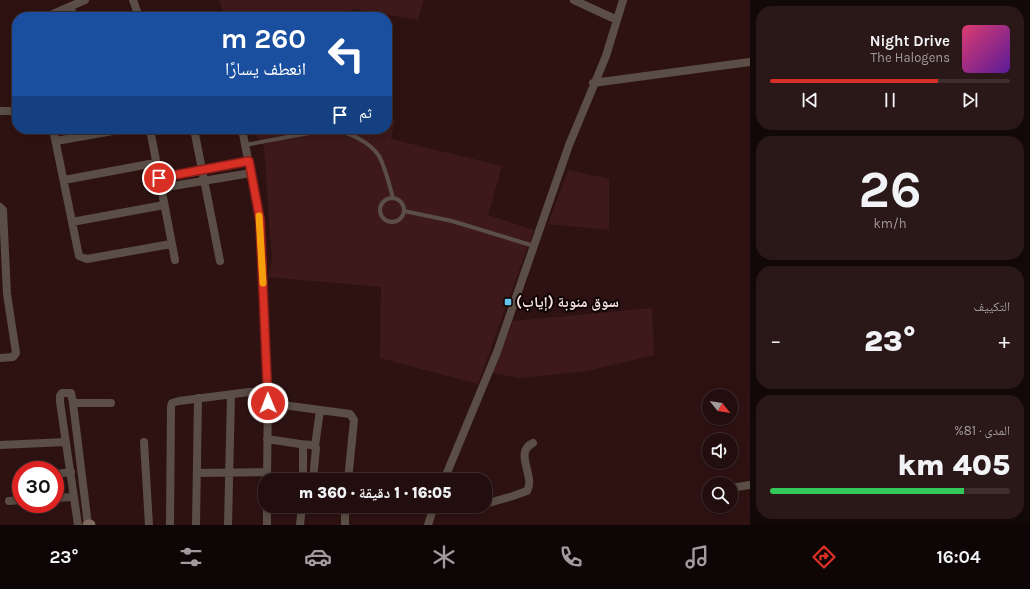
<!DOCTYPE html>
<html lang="ar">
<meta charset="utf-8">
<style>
body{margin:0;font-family:Karla,"Noto Naskh Arabic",sans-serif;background:#2a1717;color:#f1f3f6;direction:rtl;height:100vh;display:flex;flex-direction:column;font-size:15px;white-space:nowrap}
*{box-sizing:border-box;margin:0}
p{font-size:13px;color:#a29c9e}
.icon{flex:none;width:22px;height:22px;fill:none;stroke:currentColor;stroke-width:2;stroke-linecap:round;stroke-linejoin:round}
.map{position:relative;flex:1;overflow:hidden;direction:ltr}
.panel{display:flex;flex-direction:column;gap:6px;padding:6px;background:#130808;width:280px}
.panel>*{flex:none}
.hud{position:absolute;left:12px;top:12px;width:380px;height:122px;border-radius:16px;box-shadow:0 2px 10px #0003,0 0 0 1px #3f2e2e;direction:rtl;background:#1a4fa0;color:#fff;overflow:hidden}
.needle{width:26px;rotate:120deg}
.controls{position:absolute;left:702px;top:389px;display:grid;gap:8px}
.controls a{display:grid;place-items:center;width:36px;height:36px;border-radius:50%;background:#220e0e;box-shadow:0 2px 10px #0003,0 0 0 1px #3f2e2e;font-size:20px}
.speed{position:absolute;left:12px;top:461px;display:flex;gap:8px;font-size:20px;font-weight:700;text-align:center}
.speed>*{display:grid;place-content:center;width:52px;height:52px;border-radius:50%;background:#220e0e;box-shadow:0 2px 10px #0003,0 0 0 1px #3f2e2e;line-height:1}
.speed .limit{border:6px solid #d22;background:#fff;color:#111}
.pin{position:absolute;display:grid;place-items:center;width:34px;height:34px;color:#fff;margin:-17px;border:2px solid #fff;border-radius:50%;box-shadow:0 1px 4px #0007}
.me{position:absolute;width:44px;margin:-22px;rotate:359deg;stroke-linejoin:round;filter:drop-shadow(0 0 3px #0008)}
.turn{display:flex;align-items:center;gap:14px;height:84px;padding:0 20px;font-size:18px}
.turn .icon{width:52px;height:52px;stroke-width:2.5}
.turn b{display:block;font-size:28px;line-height:34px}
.then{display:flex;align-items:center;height:38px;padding:0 20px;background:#0003;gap:8px;font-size:15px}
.big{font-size:30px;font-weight:800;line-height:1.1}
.panel .tile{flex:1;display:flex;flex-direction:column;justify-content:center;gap:6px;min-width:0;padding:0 14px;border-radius:16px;background:#2a1717}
.panel .dial{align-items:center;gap:0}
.dial b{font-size:52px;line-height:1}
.song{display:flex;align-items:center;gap:12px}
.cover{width:48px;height:48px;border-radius:6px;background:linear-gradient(135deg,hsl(340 70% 55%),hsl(270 70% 35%))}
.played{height:4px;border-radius:2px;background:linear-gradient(90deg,#d93025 70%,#3f2e2e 70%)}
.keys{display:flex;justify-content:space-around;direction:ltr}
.heat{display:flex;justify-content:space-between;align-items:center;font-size:22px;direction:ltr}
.charge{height:6px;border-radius:3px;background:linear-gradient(90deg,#34c759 81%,#3f2e2e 0)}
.trip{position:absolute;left:258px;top:473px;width:234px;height:40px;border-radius:16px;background:#220e0e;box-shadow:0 2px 10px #0003,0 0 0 1px #3f2e2e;font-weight:800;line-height:40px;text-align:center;direction:rtl}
.tab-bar{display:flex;height:64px;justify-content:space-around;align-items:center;background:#0e0606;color:#a29c9e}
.tab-bar .icon{width:28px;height:28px}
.tab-bar .on{color:#d93025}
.tab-bar b{font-size:18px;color:#f1f3f6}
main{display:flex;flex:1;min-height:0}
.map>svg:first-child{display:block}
.built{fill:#3d191a}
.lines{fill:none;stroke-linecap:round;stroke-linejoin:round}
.lane{stroke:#5a4e46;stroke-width:4}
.street{stroke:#5a4e46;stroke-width:8}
.secondary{stroke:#7e6a5e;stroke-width:11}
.route-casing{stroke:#8d1f18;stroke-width:10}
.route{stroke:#d93025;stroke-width:7}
.slow{stroke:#f59e0b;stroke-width:7}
.poi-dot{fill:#64c5ee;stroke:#0e0404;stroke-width:1.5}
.labels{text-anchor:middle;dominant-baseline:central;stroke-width:4;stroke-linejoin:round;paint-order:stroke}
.poi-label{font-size:15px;font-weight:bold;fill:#f6e1e0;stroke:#0e0404;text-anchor:start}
</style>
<main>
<section class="panel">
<div class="tile">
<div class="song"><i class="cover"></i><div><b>Night Drive</b><p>The Halogens</p></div></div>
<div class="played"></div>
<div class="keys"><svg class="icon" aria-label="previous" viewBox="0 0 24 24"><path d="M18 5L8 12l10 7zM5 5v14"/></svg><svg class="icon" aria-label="pause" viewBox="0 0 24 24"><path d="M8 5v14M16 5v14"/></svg><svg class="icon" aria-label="next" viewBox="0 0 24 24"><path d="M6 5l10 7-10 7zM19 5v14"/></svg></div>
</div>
<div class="tile dial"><b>26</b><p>km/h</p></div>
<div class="tile"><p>التكييف</p>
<div class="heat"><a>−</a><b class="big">23°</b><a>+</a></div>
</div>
<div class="tile"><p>المدى · 81%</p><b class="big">405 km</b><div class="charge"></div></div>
</section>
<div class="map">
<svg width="750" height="525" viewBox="0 0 750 525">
<rect width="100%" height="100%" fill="#2e1212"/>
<path class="built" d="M 219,0 L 424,0 L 418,20 L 354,9 L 340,14 L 340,17 L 225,17 Z
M 387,118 L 395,120 L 391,139 L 502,166 L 488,215 L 534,230 L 478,384 L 380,358 L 381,287 L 268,277 L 272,262 L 264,146 L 250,129 L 387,129 Z
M 568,170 L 609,179 L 609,230 L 548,224 Z
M 652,308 L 654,355 L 587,371 L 520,378 L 492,373 L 513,321 Z"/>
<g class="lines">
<path class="lane" d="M 245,145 L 331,129 C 348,132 369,141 379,156 C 386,169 389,184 393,198
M380 210a12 12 0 1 1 24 0a12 12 0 1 1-24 0Z
M 404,211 L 452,221 L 534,246"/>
<path class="street" d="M 133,0 L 139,17
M 574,0 L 617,20
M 71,7 L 73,17
M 46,17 L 85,0
M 593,83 L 750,62
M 0,111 L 17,111
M 53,129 L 79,256 L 87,259 L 171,244
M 150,129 L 175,260
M 194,129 L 220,261
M 242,129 L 260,220 L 268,392 L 267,480
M 56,141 L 124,129
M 159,178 L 249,161
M 64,180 L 155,163
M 161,188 L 251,173
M 0,207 L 3,210 L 7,294 L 16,353 L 13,357 L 0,358
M 72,222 L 164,205
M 73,403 L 111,403
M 268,403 L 320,410 L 315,446
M 320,410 L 350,414 L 354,420 L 348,480
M 267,439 L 300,444 L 303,447 L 303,480
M 144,442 L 149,525
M 300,444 L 312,445 L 316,448 L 313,480
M 0,445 L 66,442
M 197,473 L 267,472
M 55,474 L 71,472
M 19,476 L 21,476
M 444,480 L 497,352 L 569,145 L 606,56 L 623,0
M 731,488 L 750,485
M 709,492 L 709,491
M 55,498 L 74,497
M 9,501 L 21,500
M 485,504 L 513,496 L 527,491 C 536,477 513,452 533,443
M 330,506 L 342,509 L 345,512 L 345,525
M 433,508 L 453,509 L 474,506
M 78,525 L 60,402 L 60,396 L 62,393 L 71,393 L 73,403 L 88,525
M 170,525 L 171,407 L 172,403 L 179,401 L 249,392 L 268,392
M 196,525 L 198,398
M 228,525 L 231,395
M 267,525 L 267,506
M 300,525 L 302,506
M 428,525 L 434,506"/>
<path class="secondary" d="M 88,525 L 90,525"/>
</g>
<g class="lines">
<defs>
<path id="route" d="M 159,178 L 249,161 L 260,220 L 268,403"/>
</defs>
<use href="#route" class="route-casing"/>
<use href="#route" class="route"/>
<path class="slow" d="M 259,216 L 263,283"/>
</g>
<rect class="poi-dot" x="504" y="298" width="8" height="8" rx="2"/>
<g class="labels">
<g class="poi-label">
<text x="516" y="302">سوق منوبة (إياب)</text>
</g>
</g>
</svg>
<div class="controls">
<a><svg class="needle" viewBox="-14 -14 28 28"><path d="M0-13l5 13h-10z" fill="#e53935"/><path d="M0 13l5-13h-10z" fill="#a29c9e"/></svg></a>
<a><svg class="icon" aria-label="sound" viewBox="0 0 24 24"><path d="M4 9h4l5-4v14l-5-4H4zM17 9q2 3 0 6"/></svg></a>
<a><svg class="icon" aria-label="search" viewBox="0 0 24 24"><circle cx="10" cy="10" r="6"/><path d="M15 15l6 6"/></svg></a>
</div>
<div class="speed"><div class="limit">30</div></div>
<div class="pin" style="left:159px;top:178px;background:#d93025"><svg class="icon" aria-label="arrive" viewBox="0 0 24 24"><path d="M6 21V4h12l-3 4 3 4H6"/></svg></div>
<svg class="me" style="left:268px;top:403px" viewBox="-20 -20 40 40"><circle r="17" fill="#d93025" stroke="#fff" stroke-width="3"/><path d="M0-11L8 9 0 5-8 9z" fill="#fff"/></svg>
<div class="trip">16:05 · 1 دقيقة · 360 m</div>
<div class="hud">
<div class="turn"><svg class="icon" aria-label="left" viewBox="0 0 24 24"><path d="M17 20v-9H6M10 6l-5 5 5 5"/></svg><div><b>260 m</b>انعطف يسارًا</div></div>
<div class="then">ثم<svg class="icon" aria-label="arrive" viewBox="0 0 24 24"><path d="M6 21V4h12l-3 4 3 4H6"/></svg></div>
</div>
</div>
</main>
<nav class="tab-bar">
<b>16:04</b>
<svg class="icon on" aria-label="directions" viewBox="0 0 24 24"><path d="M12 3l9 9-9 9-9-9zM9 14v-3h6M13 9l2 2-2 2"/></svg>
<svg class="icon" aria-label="music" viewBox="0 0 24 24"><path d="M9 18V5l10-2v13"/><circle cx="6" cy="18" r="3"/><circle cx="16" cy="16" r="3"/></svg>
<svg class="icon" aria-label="phone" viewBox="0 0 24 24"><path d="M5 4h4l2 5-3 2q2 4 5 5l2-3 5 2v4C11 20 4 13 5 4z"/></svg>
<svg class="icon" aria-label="climate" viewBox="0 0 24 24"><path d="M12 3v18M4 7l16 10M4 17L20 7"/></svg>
<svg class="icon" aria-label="car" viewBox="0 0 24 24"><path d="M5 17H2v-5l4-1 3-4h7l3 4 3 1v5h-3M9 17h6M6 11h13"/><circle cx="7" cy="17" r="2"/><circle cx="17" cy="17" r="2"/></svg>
<svg class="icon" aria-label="filters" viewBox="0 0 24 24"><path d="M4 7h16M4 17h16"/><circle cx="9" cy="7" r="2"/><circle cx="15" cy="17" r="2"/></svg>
<b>23°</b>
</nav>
